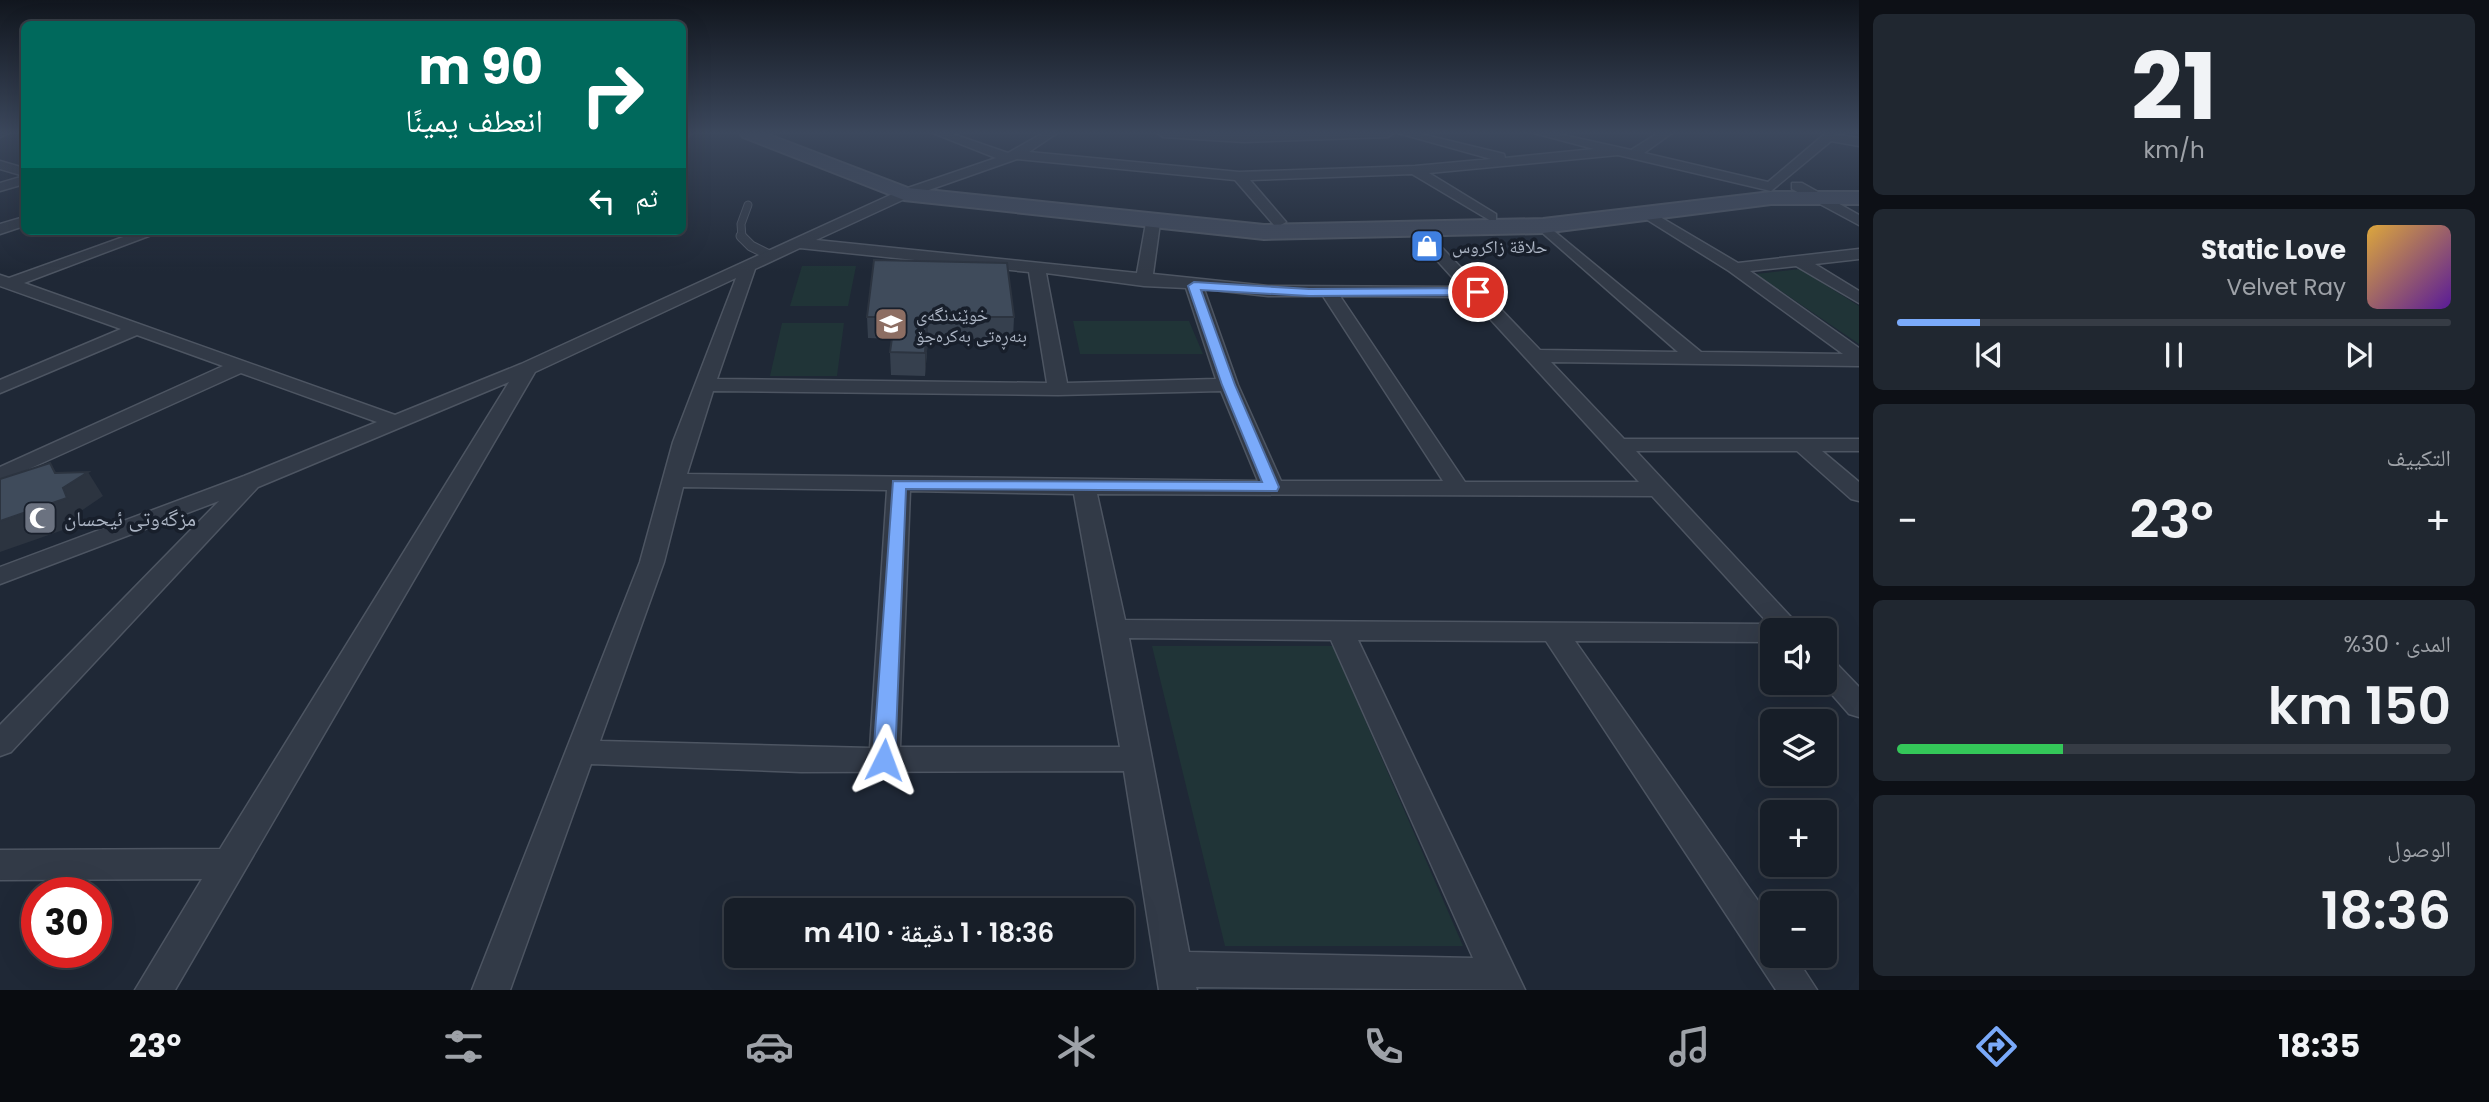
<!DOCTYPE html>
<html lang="ar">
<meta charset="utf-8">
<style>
body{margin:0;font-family:Poppins,"Noto Naskh Arabic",sans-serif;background:#202730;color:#f1f3f6;direction:rtl;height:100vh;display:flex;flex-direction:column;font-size:26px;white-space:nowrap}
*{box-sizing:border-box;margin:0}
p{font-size:23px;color:#9ea2a8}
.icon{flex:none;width:38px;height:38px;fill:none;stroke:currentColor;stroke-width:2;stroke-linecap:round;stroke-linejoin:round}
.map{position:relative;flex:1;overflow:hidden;direction:ltr}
.drawer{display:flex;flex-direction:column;gap:14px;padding:14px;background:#0d1016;width:630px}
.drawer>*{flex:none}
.hud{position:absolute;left:21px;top:21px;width:665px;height:214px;border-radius:10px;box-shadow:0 7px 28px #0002,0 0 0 2px #363c45;direction:rtl;background:#00695c;color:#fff;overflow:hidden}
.buttons{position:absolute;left:1760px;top:618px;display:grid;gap:14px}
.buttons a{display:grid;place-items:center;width:77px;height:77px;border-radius:10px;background:#171e28;box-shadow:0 7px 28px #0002,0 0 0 2px #363c45;font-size:35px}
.speed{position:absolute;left:21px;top:877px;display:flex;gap:14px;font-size:35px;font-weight:700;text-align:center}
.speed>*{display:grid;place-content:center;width:91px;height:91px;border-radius:50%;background:#171e28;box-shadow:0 7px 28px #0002,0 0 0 2px #363c45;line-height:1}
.speed .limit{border:10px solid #d22;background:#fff;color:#111}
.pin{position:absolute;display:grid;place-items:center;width:60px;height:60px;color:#fff;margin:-30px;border:4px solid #fff;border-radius:50%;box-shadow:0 2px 7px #0007}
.me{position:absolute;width:77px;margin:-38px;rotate:3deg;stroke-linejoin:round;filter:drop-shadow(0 0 5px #0008)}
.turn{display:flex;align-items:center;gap:24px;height:147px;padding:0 28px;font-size:32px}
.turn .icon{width:91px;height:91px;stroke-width:2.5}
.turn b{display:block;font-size:49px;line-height:60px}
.then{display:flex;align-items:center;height:66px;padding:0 28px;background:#0003;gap:14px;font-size:26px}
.big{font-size:52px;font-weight:600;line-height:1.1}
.drawer .widget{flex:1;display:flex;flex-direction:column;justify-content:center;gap:10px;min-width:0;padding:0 24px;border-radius:10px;background:#202730}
.drawer .dial{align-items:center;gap:0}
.dial b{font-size:91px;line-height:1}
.song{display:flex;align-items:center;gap:21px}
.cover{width:84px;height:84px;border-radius:10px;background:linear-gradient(135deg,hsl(40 70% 55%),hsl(270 70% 35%))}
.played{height:7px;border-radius:4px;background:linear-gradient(90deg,#7aaafa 15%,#363c45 15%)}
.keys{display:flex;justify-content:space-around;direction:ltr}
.heat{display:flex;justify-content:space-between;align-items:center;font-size:38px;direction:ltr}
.charge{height:10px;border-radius:5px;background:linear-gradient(90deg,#34c759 30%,#363c45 0)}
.trip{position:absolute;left:724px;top:898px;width:410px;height:70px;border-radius:10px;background:#171e28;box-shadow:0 7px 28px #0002,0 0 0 2px #363c45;font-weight:600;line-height:70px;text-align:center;direction:rtl}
.tab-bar{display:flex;height:112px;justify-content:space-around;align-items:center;background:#090c10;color:#9ea2a8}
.tab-bar .icon{width:49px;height:49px}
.tab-bar .current{color:#7aaafa}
.tab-bar b{font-size:32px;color:#f1f3f6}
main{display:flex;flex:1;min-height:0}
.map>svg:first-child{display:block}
.green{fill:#203437}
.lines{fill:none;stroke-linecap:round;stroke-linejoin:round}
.service-far1-casing{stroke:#4d5562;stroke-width:9}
.service-casing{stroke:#4d5562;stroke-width:11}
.minor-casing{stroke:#4d5562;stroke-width:3}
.secondary-casing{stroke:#4d5562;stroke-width:4}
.service-far1{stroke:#323a47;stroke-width:7}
.service{stroke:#323a47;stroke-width:9}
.minor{fill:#323a47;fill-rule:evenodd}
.secondary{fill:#40495a;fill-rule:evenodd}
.wall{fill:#36404e}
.shaded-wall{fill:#2c3440}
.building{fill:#3f4b5b;stroke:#2c3440;stroke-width:2}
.route{fill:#7aaafa;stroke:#4f6ea2;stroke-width:2}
.labels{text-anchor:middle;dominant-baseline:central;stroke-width:7;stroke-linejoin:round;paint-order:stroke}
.far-poi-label{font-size:18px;fill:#acb5c4;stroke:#181f2b;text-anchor:start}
.poi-label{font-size:21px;fill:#acb5c4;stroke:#181f2b;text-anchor:start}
</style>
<main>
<section class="drawer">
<div class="widget dial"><b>21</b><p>km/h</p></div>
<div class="widget">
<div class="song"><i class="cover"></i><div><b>Static Love</b><p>Velvet Ray</p></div></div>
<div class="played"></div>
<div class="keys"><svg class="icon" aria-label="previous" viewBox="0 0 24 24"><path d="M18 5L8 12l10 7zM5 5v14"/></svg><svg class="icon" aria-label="pause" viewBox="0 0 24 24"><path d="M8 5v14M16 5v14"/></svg><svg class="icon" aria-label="next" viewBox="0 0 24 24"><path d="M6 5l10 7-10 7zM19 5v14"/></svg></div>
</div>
<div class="widget"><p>التكييف</p>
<div class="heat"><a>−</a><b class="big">23°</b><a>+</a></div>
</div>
<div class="widget"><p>المدى · 30%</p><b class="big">150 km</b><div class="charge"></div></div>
<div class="widget"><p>الوصول</p><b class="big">18:36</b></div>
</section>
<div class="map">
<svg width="1859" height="990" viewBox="0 0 1859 990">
<rect width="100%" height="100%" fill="#1f2836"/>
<path class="green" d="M 802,266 L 856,266 L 848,306 L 790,306 Z
M 1800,269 L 1859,306 L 1859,344 L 1756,274 Z
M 1073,321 L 1189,321 L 1203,354 L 1080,354 Z
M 782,323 L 844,323 L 837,376 L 770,376 Z
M 1152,646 L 1333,646 L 1463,946 L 1225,946 Z"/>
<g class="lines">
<defs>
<path id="service-far1" d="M 742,238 L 741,224 L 748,205"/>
<path id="service" d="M 741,236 L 751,246 L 769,255"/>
<path id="minor" d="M 0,133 L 9,133 L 0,137 Z
M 682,133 L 692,133 L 682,142 Z
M 933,133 L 950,133 L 1008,153 L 1043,133 L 1057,133 L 1029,152 L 1239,172 L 1415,166 L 1491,159 L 1398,133 L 1417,133 L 1504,154 L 1505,158 L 1594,149 L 1534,133 L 1554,133 L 1631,150 L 1658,133 L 1672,133 L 1644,153 L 1768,182 L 1826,133 L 1859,138 L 1859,146 L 1831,141 L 1771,191 L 1618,155 L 1429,173 L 1496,214 L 1496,220 L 1491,221 L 1412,174 L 1250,180 L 1286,222 L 1279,226 L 1274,225 L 1235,180 L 1017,159 L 909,197 L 816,240 L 1137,273 L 1146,223 L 1153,219 L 1160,223 L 1153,274 L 1268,286 L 1461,287 L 1414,235 L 1414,229 L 1424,229 L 1540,350 L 1678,352 L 1538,229 L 1538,223 L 1543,222 L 1701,352 L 1843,354 L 1729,271 L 1638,214 L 1645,210 L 1650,211 L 1738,263 L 1859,249 L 1859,259 L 1815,264 L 1859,291 L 1859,303 L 1796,266 L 1750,271 L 1859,348 L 1859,366 L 1551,362 L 1624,439 L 1859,439 L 1859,451 L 1822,451 L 1859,482 L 1859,501 L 1851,499 L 1797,451 L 1636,451 L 1803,630 L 1773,630 L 1773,642 L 1575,641 L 1773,922 L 1773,956 L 1795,956 L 1817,990 L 1776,990 L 1546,641 L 1358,640 L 1525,990 L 1196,987 L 1197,990 L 1159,990 L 1124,771 L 801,772 L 591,764 L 510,990 L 472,990 L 640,562 L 673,442 L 736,278 L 535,372 L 175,990 L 135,990 L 202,879 L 0,880 L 0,850 L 220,849 L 509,382 L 258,487 L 11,752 L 0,756 L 0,725 L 219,501 L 0,584 L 0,567 L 244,476 L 377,422 L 241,373 L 0,482 L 0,467 L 223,366 L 137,335 L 0,393 L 0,380 L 121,329 L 0,286 L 0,275 L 9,278 L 140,231 L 162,231 L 24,283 L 395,415 L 521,364 L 899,191 L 996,158 ZM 800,248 L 1029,272 L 1047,383 L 717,379 L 755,269 ZM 1046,273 L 1144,286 L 1186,288 L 1216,379 L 1067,383 ZM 1204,289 L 1268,296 L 1323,296 L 1443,481 L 1281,481 L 1238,385 ZM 1340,296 L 1470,297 L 1639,482 L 1465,482 ZM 713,391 L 1058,395 L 1221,391 L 1258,481 L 687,474 ZM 683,487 L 887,490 L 870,748 L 600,741 L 664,562 ZM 910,491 L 1074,494 L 1120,747 L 900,747 ZM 1097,494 L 1652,496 L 1769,624 L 1125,620 ZM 1129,638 L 1331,640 L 1473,958 L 1189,952 Z
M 1157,133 L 1394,133 L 1388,137 L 1244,142 L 1163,137 Z
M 0,161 L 24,168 L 24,184 L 0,191 L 0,183 L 24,176 L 0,169 Z
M 1792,183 L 1802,183 L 1859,215 L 1859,225 L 1792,189 Z
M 24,217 L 24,226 L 0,234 L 0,224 Z
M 1825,659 L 1835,662 L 1859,687 L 1859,717 L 1849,714 L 1821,682 L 1825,682 Z"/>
<path id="secondary" d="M 740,133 L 764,133 L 908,188 L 1264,225 L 1543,219 L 1771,192 L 1859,192 L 1859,204 L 1771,204 L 1543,233 L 1264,239 L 904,200 L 743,137 Z"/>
</defs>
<use href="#service-far1" class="service-far1-casing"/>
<use href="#service" class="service-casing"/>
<use href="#minor" class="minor-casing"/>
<use href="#secondary" class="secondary-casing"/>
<use href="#service-far1" class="service-far1"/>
<use href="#service" class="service"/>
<use href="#minor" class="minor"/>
<use href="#secondary" class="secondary"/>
</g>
<path class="wall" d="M 867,317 L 1014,317 L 1013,339 L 928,339 L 925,376 L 891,375 L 890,352 L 892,339 L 868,338 Z"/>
<path class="shaded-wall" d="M 927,317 L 928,339 L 925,376 L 925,353 Z
M 50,463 L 65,487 L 88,472 L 103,496 L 78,513 L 83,523 L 0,552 L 0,521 L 55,473 Z"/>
<path class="building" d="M 874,260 L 1007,263 L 1014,317 L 927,317 L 925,353 L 890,352 L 895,317 L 867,317 Z
M 50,463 L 55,473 L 88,472 L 63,488 L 67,498 L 0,521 L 0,479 Z"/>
<linearGradient id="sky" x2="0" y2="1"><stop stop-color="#11161e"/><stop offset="0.49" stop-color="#3c485d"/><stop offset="1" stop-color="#3c485d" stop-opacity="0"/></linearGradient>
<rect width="1859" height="271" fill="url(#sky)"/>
<path class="route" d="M 1194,282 L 1309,289 L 1478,288 L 1484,292 L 1478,295 L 1309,296 L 1201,290 L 1235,385 L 1279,487 L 1277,491 L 906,489 L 895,760 L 891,766 L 884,768 L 876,766 L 873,760 L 893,481 L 1262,482 L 1222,385 L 1188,286 Z"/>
<defs>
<symbol id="shop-square" viewBox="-11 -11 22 22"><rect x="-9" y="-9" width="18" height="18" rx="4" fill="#3f7fe0" stroke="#181f2b"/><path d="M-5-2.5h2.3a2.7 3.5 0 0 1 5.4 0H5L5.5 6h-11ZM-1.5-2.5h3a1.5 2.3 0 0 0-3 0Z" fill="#fff"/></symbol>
<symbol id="school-square" viewBox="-11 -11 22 22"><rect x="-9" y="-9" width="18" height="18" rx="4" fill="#8d6e63" stroke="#181f2b"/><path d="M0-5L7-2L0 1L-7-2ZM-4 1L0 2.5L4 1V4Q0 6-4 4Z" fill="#fff"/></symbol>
<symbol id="mosque-square" viewBox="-11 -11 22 22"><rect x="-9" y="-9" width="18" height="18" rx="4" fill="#6b7280" stroke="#181f2b"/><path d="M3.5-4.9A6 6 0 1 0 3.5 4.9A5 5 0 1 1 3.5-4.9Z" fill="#fff"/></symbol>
</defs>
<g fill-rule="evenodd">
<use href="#shop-square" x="1408" y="227" width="38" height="38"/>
<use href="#school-square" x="872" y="305" width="38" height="38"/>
<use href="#mosque-square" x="21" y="499" width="38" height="38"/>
</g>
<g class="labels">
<g class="far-poi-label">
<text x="1452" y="246">حلاقة زاکروس</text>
<text x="916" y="314">خوێندنگەی<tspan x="916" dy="21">بنەڕەتی بەکرەجۆ</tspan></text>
</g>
<g class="poi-label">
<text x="64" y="518">مزگەوتی ئیحسان</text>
</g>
</g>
</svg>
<div class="buttons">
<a><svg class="icon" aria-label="sound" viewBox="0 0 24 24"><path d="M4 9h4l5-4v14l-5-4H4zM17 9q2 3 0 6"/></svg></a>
<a><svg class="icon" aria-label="layers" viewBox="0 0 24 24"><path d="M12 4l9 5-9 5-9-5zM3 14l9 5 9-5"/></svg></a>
<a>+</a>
<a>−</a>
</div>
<div class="speed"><div class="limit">30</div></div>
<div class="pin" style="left:1478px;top:292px;background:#d93025"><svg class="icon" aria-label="arrive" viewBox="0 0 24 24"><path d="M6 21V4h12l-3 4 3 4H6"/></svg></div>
<svg class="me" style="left:884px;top:760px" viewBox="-20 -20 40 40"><path d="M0-17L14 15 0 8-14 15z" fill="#7aaafa" stroke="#fff" stroke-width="4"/></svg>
<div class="trip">18:36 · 1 دقيقة · 410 m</div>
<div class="hud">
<div class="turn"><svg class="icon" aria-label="right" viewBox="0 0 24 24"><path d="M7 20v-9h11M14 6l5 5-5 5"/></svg><div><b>90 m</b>انعطف يمينًا</div></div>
<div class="then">ثم<svg class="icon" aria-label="left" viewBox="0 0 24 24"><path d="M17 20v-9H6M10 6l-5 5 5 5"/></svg></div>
</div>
</div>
</main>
<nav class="tab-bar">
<b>18:35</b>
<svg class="icon current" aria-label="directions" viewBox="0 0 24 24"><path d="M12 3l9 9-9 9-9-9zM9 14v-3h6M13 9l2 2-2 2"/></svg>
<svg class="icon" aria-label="music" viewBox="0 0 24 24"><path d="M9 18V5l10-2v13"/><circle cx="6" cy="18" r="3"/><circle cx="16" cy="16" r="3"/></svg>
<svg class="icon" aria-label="phone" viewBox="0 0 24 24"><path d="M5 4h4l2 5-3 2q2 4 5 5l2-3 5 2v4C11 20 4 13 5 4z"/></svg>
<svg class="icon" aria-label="climate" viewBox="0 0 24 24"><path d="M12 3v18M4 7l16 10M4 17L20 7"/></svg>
<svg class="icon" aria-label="car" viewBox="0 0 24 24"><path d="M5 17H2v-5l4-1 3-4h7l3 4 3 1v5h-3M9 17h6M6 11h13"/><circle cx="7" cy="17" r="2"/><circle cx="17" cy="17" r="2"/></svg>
<svg class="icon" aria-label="filters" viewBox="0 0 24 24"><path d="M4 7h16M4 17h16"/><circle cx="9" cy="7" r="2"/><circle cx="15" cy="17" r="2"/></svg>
<b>23°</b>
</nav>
